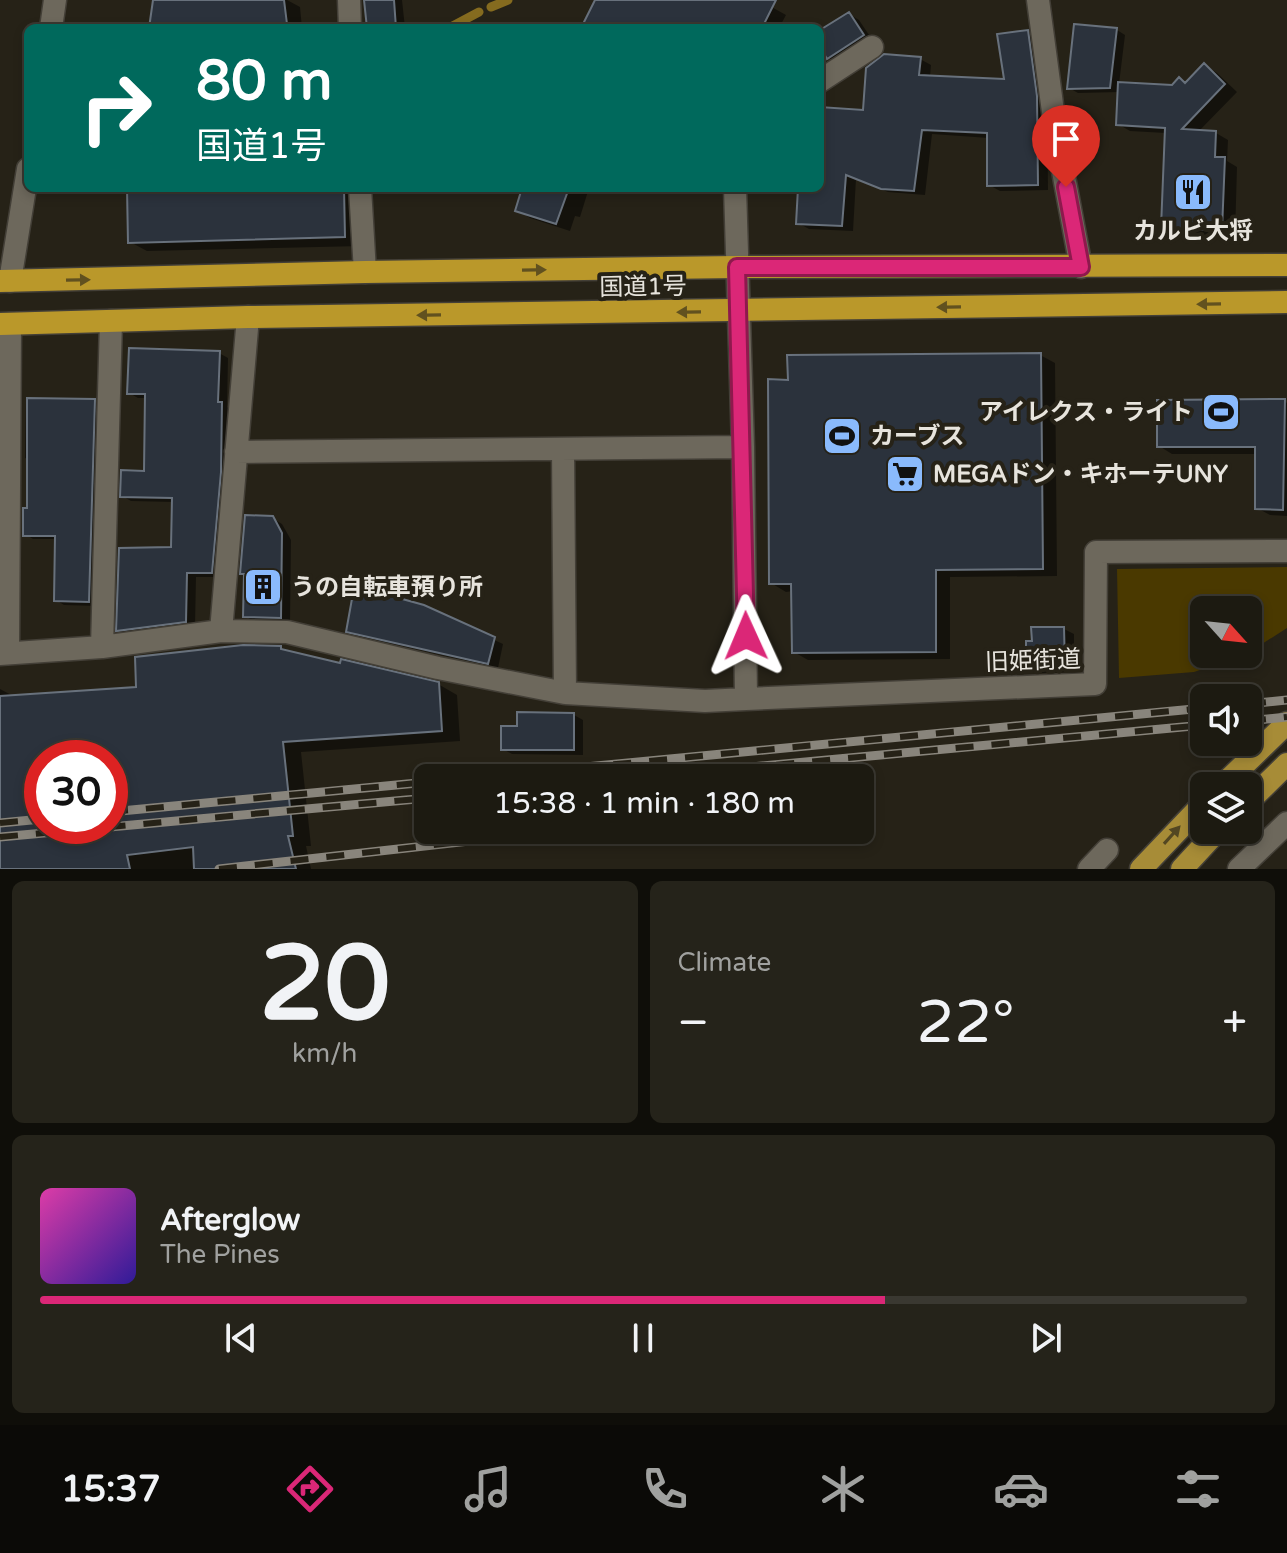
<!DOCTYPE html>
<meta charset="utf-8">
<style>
body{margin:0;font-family:"Varela Round","Noto Sans JP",sans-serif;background:#25231a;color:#f1f3f6;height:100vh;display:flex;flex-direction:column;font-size:30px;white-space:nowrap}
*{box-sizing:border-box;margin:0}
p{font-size:26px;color:#a0a19f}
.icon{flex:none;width:44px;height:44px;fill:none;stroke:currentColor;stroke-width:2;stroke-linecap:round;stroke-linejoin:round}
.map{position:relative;height:869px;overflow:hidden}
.side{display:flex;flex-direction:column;gap:12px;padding:12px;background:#0f0e09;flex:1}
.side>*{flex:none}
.guide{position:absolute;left:24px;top:24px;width:800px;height:168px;border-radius:12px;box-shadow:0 4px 12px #0003,0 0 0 2px #3a3831;background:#00695c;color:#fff;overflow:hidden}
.needle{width:52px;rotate:117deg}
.controls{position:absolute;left:1190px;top:596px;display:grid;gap:16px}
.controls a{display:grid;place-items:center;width:72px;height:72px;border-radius:12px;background:#1c1a11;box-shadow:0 4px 12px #0003,0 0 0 2px #3a3831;font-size:40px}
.speed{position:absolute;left:24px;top:740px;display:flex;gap:16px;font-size:40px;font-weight:700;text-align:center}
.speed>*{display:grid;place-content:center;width:104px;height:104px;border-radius:50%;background:#1c1a11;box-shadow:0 4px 12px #0003,0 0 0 2px #3a3831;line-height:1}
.speed .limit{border:12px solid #d22;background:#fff;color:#111}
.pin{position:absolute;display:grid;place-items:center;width:68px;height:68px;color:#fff;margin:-82px -34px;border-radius:50% 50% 50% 0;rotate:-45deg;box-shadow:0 0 8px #0007}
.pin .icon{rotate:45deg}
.me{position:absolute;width:88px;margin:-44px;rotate:359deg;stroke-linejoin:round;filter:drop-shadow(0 0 6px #0008)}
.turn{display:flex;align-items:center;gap:28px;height:168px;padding:0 40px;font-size:36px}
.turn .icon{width:104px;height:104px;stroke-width:2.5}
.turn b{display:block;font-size:56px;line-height:68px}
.big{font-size:60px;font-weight:600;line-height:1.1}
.side .widget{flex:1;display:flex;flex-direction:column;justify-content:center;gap:12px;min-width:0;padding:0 28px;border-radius:12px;background:#25231a}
.side .dial{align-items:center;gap:0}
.dial b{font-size:104px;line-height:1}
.song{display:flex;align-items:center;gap:24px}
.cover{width:96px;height:96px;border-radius:12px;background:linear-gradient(135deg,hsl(320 70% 55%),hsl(250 70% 35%))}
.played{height:8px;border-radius:4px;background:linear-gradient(90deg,#db2777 70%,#3a3831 70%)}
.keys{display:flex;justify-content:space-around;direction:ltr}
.heat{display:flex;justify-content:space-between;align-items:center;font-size:44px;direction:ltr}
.side .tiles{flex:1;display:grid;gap:12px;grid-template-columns:1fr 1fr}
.widget:last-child{grid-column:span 2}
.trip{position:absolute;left:414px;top:764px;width:460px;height:80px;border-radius:12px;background:#1c1a11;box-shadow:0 4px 12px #0003,0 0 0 2px #3a3831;font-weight:600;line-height:80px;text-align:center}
.tab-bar{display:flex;height:128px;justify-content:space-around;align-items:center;background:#0b0a07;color:#a0a19f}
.tab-bar .icon{width:56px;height:56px}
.tab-bar .active{color:#db2777}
.tab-bar b{font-size:36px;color:#f1f3f6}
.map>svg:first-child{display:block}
.green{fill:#4a3900}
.shadow{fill:#0007;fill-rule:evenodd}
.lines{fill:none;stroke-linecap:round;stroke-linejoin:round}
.stream{stroke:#856b1f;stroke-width:9}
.building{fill:#2b323c;stroke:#68717c;stroke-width:2;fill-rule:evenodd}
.minor-casing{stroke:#433f37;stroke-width:25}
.primary-casing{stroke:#433f37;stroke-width:25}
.trunk-casing{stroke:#433f37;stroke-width:25}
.minor{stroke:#6d685c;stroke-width:22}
.primary{stroke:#a78c37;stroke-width:22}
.trunk{stroke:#ba982a;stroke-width:22}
.rail-casing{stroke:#89857c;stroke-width:9}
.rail{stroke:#262217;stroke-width:6;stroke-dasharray:18;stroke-linecap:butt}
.oneway{fill:#61511f}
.oneway2{fill:#534722}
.route-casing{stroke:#8e194d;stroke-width:20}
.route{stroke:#db2777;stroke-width:14}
.labels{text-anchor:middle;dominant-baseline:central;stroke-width:8;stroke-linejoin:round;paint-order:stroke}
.poi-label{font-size:24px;font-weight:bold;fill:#e7e4dd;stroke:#262217;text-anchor:start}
.street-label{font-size:24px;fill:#e7e4dd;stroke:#262217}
</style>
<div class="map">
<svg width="1287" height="869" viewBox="0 0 1287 869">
<rect width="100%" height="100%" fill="#262217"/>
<path class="green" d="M 1287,567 L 1287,628 L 1248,653 L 1248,610 L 1204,610 L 1204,654 L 1247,654 L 1194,672 L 1119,678 L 1117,569 Z"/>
<path class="shadow" d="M 155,0 L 287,0 L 300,7 L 302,28 L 151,28 Z
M 366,0 L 402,0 L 405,28 L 369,28 Z
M 597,0 L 759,0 L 786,15 L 779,28 L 583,28 Z
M 849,14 L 859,20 L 873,41 L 838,63 L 829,58 L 820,44 L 820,36 Z
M 1076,26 L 1117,30 L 1125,35 L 1119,84 L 1173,87 L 1180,80 L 1187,84 L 1205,65 L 1217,73 L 1237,92 L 1198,132 L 1216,133 L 1228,140 L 1227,161 L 1237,167 L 1235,236 L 1176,234 L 1163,226 L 1166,133 L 1130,131 L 1118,124 L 1120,92 L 1078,93 L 1069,88 Z
M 1027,32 L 1038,38 L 1047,103 L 1048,190 L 1000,191 L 989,185 L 989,138 L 932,134 L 925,195 L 888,192 L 856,179 L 853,231 L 809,229 L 798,223 L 800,188 L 820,188 L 820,109 L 864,112 L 920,59 L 931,65 L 930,77 L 1007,81 Z
M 129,188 L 360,188 L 362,246 L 147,251 L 130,242 Z
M 524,188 L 589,188 L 580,217 L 575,216 L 570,231 L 530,218 L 517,210 Z
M 219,353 L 228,358 L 227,407 L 230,410 L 220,577 L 196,577 L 195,626 L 127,634 L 118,629 L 173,549 L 174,502 L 131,501 L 122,496 L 146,473 L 147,398 L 138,398 L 129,393 Z
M 1040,355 L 1055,363 L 1057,576 L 950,577 L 950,659 L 808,660 L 794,652 L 793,591 L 786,592 L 771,583 L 790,382 Z
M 26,400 L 94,401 L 102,406 L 97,606 L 64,605 L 56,600 L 57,539 L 33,539 L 25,534 L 29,510 L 30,460 L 25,458 Z
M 1284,401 L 1287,403 L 1287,516 L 1270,515 L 1257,508 L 1257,454 L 1172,454 L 1159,446 Z
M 272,518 L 282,524 L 291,540 L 290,622 L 255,622 L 245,616 L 246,575 L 242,573 Z
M 395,595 L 503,644 L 498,668 L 358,636 L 348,631 Z
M 1064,629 L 1074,634 L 1074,672 L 1038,673 L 1028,667 Z
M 280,648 L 290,654 L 438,684 L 457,695 L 460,741 L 301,752 L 311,846 L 306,846 L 311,869 L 0,869 L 0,689 L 15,697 L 138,689 ZM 42,758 L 110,758 L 110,826 L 42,826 Z
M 574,715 L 583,720 L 583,755 L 512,754 L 503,749 L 519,728 Z"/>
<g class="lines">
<path class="stream" d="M 491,7 L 508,0
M 449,28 L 479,12"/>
</g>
<path class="building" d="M 153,0 L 284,0 L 287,24 L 253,28 L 149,28 Z
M 364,0 L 394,0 L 396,28 L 367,28 Z
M 595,0 L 776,0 L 762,28 L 581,28 Z
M 849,12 L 864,35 L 827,59 L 820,47 L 820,30 Z
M 1074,24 L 1117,28 L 1110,88 L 1067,89 Z
M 1028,30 L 1037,96 L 1038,185 L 987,186 L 987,133 L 922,130 L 914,191 L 881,189 L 846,175 L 842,226 L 796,224 L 798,188 L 820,188 L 820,107 L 863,110 L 866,68 L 884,54 L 921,57 L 919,75 L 1004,79 L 997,34 Z
M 1204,63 L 1225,84 L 1182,129 L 1216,131 L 1215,157 L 1225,157 L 1222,230 L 1161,228 L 1165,128 L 1116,125 L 1118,82 L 1172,85 L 1179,77 L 1185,83 Z
M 127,188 L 344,188 L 345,237 L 128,243 Z
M 522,188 L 569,188 L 556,224 L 515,211 Z
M 129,348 L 220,351 L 218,402 L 222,402 L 221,472 L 212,573 L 187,573 L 186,622 L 116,631 L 119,548 L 171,547 L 172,498 L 120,497 L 121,470 L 144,471 L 145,394 L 127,394 Z
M 1041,353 L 1043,569 L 936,570 L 936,652 L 792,653 L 791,584 L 769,584 L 768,379 L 788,380 L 787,355 Z
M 27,398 L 95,399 L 89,602 L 54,601 L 55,536 L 23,536 L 23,508 L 27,508 Z
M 1285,399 L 1283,510 L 1255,509 L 1255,447 L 1157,447 L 1157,400 Z
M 245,515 L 273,516 L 282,533 L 281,618 L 243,617 L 244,574 L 240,574 Z
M 355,582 L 396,594 L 395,597 L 424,605 L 495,637 L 488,664 L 346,632 Z
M 1031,627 L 1064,627 L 1065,668 L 1026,668 L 1026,641 L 1032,641 Z
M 243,645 L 281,646 L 281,649 L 340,663 L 341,659 L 439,682 L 442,731 L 283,742 L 293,836 L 288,836 L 296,869 L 194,869 L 193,847 L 127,855 L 130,869 L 0,869 L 0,696 L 136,687 L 135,657 ZM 110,754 L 110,826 L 42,826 L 42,758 Z
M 517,712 L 574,713 L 574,750 L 501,750 L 501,726 L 517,726 Z"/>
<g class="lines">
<defs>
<path id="minor" d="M 349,0 L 350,28
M 1038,0 L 1056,134 L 1081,267
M 51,28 L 55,0
M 820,81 L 872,47
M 360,188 L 365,272
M 10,281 L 28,169
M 563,449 L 565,693
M 236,452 L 743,447
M 221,631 L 248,317
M 102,647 L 111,321
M 8,653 L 10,324
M 0,654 L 102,647 L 221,631 L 287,632 L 438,668 L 565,693 L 705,701 L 746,699 L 743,447 L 735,188
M 746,699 L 1095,684 L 1096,552 L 1287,551
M 1089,869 L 1107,850
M 1239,869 L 1287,823"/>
<path id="primary" d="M 1222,786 L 1287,723
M 1248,802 L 1287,764
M 1141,869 L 1204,803
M 1182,869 L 1218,830"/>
<path id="trunk" d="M 0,281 L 365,272 L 737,267 L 1287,265
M 0,324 L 248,317 L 1287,302"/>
</defs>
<use href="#minor" class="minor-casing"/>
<use href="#primary" class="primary-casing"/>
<use href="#trunk" class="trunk-casing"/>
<use href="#minor" class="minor"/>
<use href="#primary" class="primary"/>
<use href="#trunk" class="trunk"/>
<defs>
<path id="rail" d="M 1248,704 L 1287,700
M 1248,721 L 1287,717
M 470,778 L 1204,708
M 633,778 L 1204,725
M 110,812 L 428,782
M 0,823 L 42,819
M 0,837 L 428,798
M 219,869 L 514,836 L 541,830"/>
</defs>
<use href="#rail" class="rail-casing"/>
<use href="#rail" class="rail"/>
</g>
<defs><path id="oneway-solid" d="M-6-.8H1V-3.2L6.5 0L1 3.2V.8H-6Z" transform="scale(2)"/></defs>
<g class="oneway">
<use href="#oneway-solid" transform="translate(534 270) rotate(-1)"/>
<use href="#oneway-solid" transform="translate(78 280) rotate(-1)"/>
<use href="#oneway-solid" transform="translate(1209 304) rotate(179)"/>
<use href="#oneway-solid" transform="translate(949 307) rotate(179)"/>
<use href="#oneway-solid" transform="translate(689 312) rotate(179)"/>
<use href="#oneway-solid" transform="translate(429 315) rotate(179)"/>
</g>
<use class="oneway2" href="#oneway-solid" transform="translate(1172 835) rotate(-48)"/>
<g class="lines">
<defs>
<path id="route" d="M 746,636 L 737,267 L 1081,267 L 1066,187"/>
</defs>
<use href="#route" class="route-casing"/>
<use href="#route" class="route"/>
</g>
<defs>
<symbol id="restaurant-square" viewBox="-11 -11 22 22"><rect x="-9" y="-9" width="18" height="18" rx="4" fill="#8abafc" stroke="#262217"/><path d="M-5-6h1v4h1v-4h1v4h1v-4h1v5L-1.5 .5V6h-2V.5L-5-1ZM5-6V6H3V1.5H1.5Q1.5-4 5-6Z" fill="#111"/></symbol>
<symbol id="stadium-square" viewBox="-11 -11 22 22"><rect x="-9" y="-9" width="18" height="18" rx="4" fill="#8abafc" stroke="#262217"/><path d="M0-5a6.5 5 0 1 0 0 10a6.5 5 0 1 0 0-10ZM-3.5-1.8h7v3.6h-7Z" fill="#111"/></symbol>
<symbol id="supermarket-square" viewBox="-11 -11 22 22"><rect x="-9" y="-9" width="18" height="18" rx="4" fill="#8abafc" stroke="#262217"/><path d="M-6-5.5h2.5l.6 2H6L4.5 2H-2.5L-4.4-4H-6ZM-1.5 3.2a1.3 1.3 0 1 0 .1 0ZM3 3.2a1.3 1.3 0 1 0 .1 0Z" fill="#111"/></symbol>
<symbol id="building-square" viewBox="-11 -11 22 22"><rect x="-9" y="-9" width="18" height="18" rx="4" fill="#8abafc" stroke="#262217"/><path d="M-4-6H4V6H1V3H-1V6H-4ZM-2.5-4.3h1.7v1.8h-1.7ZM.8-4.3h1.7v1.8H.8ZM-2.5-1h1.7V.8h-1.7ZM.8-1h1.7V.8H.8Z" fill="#111"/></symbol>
</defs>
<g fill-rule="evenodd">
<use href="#restaurant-square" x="1171" y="170" width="44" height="44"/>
<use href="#stadium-square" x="1199" y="390" width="44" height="44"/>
<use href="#stadium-square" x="820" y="414" width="44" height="44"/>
<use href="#supermarket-square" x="883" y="452" width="44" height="44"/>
<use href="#building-square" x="241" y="565" width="44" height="44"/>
</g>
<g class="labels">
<g class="poi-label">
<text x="1193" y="231" text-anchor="middle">カルビ大将</text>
<text x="1193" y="412" text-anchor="end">アイレクス・ライト</text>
<text x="870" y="436">カーブス</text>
<text x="933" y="474">MEGAドン・キホーテUNY</text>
<text x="291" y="587">うの自転車預り所</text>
</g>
<g class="street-label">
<text transform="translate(643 287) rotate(-1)">国道1号</text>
<text transform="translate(1033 661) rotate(-2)">旧姫街道</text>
</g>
</g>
</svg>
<div class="controls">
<a><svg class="needle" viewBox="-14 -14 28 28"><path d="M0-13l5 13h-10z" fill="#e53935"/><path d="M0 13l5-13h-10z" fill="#a0a19f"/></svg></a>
<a><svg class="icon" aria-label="sound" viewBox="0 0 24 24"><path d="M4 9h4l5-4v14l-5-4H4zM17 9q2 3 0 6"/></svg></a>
<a><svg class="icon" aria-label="layers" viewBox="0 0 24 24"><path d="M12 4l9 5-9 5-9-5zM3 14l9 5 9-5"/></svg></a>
</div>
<div class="speed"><div class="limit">30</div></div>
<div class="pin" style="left:1066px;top:187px;background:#d93025"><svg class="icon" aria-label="arrive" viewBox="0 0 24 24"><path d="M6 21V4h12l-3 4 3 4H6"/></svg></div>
<svg class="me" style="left:746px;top:636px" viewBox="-20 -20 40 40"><path d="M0-17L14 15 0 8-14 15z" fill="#db2777" stroke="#fff" stroke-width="4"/></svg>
<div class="trip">15:38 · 1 min · 180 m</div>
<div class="guide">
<div class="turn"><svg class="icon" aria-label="right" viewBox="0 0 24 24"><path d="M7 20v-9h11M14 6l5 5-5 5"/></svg><div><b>80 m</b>国道1号</div></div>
</div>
</div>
<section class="side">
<div class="tiles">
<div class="widget dial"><b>20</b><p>km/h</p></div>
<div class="widget"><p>Climate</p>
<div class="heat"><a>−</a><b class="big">22°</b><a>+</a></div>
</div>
<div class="widget">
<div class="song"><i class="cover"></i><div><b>Afterglow</b><p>The Pines</p></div></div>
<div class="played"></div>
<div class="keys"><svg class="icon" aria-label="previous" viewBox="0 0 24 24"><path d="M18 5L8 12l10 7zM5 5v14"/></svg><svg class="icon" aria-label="pause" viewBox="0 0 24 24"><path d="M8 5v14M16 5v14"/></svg><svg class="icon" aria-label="next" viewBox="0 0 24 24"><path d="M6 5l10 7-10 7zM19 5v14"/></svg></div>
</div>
</div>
</section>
<nav class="tab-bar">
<b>15:37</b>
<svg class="icon active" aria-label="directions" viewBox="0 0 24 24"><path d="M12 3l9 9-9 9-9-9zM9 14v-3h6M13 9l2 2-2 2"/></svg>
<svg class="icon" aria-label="music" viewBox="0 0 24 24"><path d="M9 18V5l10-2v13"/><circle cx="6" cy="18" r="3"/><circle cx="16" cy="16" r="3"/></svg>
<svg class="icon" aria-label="phone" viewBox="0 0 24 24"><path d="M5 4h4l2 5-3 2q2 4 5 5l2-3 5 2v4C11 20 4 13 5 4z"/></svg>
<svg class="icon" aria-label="climate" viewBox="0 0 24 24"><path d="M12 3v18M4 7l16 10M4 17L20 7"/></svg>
<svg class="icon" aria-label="car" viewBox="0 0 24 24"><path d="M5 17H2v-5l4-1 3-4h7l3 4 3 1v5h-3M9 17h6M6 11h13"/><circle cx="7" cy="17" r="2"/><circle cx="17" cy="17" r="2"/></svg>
<svg class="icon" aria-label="filters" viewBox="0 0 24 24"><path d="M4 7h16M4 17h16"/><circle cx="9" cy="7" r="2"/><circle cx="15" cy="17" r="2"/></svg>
</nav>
